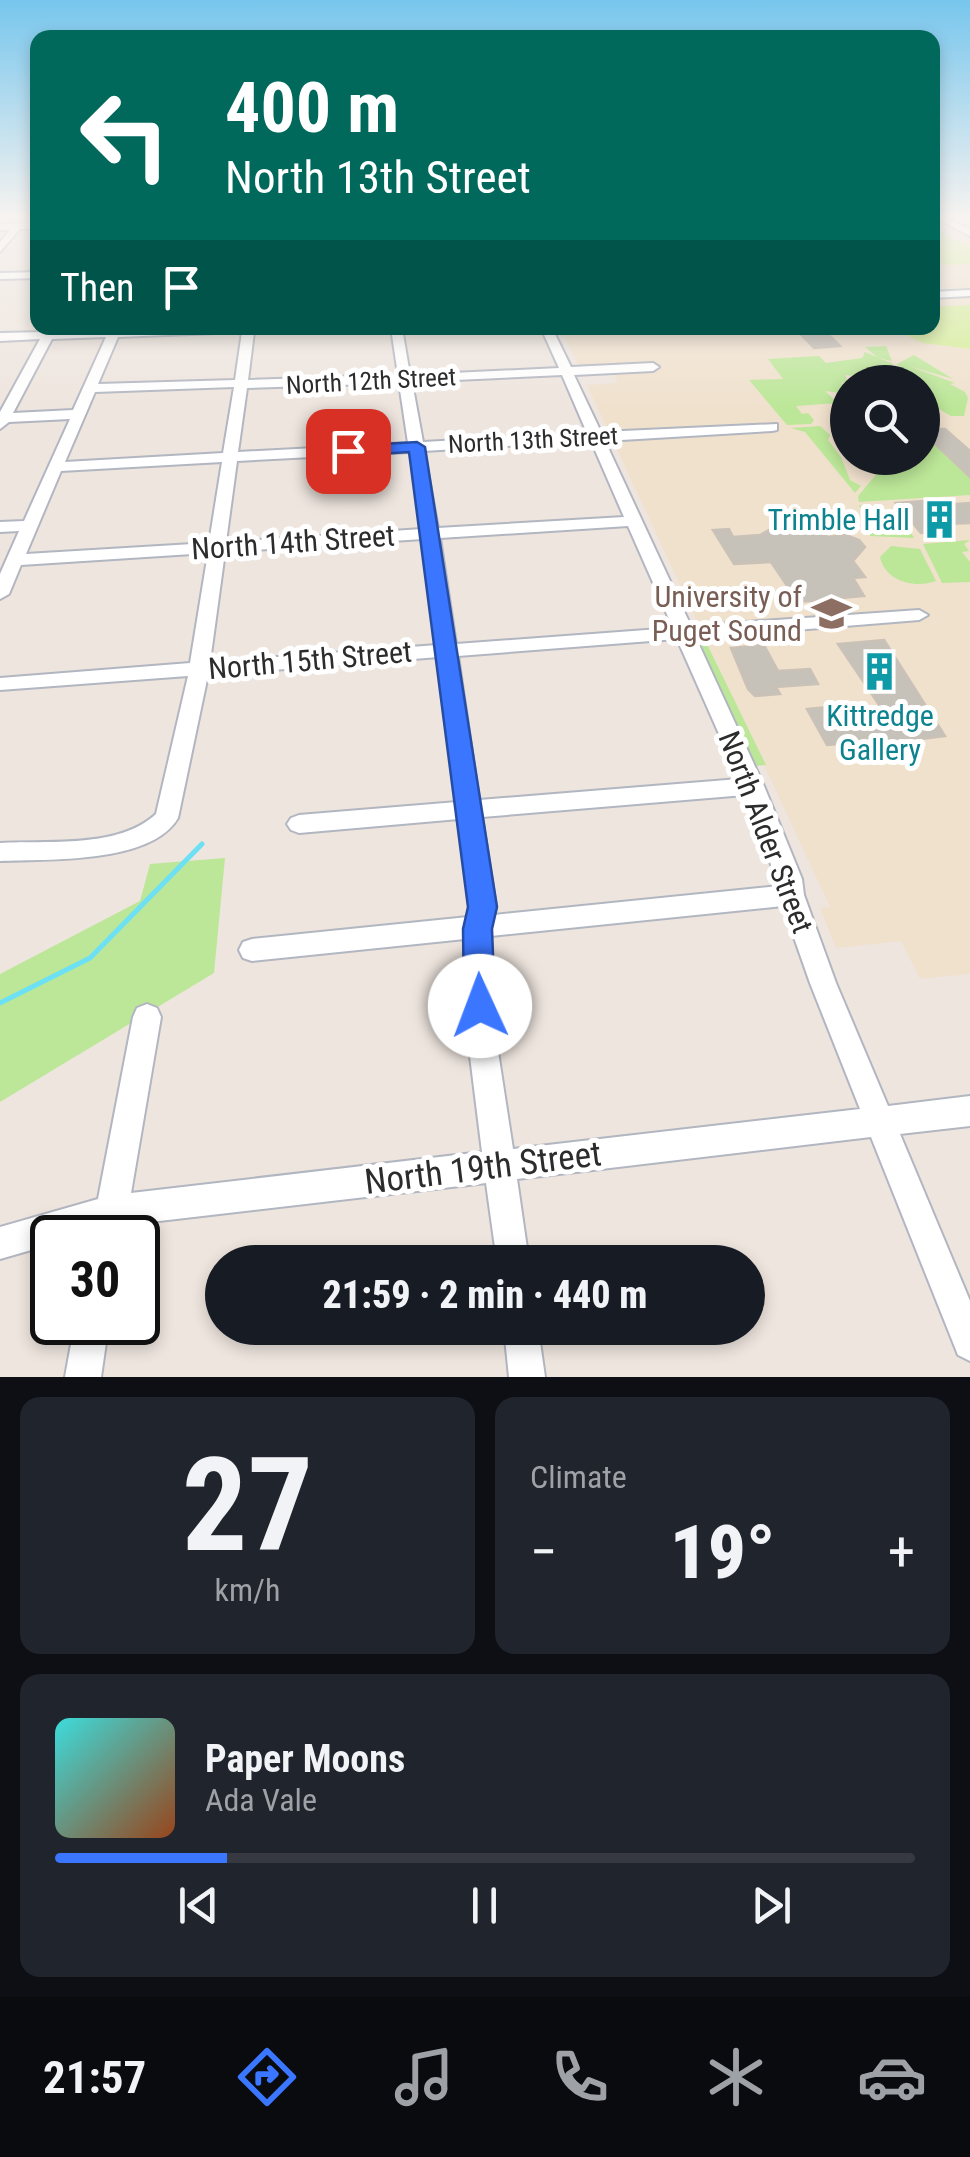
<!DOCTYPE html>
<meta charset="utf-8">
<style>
body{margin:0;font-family:"Roboto Condensed",sans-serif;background:#20242c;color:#f1f3f6;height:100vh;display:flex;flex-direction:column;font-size:38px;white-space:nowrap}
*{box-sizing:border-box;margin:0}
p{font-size:32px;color:#9ea1a6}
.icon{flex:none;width:55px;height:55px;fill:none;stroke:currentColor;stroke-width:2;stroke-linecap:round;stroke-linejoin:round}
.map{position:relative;height:1377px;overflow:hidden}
.side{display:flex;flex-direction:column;gap:20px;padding:20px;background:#0d0f14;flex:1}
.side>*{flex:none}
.top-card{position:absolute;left:30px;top:30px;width:910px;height:305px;border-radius:20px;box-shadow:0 5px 15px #0003;background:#00695c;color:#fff;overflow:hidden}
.buttons{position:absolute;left:830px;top:365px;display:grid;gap:20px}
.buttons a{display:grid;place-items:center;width:110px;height:110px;border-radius:50%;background:#171b24;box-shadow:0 5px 15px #0003;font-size:50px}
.speed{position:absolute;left:30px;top:1215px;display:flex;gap:20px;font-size:50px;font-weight:700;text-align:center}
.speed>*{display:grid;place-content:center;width:130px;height:130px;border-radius:50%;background:#171b24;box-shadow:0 5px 15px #0003;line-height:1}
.speed .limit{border:5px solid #111;border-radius:15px;background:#fff;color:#111}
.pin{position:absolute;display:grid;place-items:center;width:85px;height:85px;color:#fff;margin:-42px;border-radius:20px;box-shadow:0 5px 15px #0006}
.me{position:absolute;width:110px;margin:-55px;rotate:358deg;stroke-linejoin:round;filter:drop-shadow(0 0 8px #0008)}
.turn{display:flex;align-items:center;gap:35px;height:210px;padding:0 30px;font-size:45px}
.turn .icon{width:130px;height:130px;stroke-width:2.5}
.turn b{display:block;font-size:70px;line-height:85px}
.then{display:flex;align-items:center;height:95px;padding:0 30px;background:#0003;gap:20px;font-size:38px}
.big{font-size:75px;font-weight:800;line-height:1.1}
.side .card{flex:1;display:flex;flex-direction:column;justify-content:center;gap:15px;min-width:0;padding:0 35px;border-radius:20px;background:#20242c}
.side .dial{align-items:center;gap:0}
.dial b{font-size:130px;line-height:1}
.song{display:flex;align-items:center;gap:30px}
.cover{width:120px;height:120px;border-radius:15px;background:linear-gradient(135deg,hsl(180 70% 55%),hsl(20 70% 35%))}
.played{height:10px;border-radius:5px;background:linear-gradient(90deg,#3a76ff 20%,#363941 20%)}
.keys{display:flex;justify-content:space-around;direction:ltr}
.heat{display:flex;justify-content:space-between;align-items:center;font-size:55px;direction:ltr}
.side .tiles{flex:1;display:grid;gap:20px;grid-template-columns:1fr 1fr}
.card:last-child{grid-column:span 2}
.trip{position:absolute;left:205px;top:1245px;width:560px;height:100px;border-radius:50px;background:#171b24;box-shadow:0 5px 15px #0003;font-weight:800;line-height:100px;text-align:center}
.tab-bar{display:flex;height:160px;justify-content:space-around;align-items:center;background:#090b0e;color:#9ea1a6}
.tab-bar .icon{width:70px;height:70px}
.tab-bar .active{color:#3a76ff}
.tab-bar b{font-size:45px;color:#f1f3f6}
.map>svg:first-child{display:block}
.education{fill:#f0e1cd;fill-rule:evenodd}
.green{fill:#bce798}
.pitch{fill:#d3ee94}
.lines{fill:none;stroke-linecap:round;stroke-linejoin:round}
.stream{stroke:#6de0f4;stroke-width:5}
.building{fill:#c6c1b9;stroke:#cac1b7;stroke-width:2.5}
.minor-casing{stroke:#b2b6c0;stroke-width:4}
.minor{fill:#fff;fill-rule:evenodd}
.route{fill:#3a76ff;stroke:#264da6;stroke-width:2.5}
.labels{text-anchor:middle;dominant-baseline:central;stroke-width:10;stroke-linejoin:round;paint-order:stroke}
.far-street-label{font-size:25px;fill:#2c2c2c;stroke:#fff}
.culture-label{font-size:30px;fill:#0d838f;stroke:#fff;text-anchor:end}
.street-label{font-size:30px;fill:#2c2c2c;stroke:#fff}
.education-label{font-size:30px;fill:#785e54;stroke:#fff;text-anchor:end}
.near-street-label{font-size:35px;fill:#2c2c2c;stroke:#fff}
</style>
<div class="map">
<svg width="970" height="1377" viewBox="0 0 970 1377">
<rect width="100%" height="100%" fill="#eee5de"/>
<path class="education" d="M 933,222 L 970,238 L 970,974 L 920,979 L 901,941 L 836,948 L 820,908 L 830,907 L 587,385 L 618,383 L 614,375 L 655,372 L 648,362 L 578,365 L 561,328 L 932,328 ZM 848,382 L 922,382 L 922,458 L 848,458 Z"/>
<path class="green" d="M 886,346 L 892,361 L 878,358 L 892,363 L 898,382 L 875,382 L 869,377 L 845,375 L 848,382 L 841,383 L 847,386 L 847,394 L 825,391 L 838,403 L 796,406 L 802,414 L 808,413 L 814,420 L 811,424 L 787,425 L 749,380 L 783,379 L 768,359 L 819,356 L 826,363 L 862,358 L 865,352 L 877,357 L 865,347 Z
M 914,355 L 953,379 L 909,366 L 955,383 L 950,384 L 965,392 L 968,398 L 964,416 L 951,416 L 923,400 L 922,382 L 903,382 L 897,364 Z
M 820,426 L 830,435 L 828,440 L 841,457 L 850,480 L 861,486 L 855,493 L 805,432 L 791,428 Z
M 934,442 L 970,477 L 970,495 L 859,502 L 858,496 L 890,458 L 922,458 L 923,443 Z
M 859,505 L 901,515 L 914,538 L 870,536 Z
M 970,540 L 964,544 L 969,551 L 962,552 L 970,562 L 970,582 L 942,583 L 923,544 Z
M 891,546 L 920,549 L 936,581 C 914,589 885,581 880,557 Z
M 707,644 L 766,765 L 753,766 L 697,645 Z
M 225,858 L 214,973 L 0,1102 L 0,974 L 140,901 L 150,864 Z"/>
<path class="pitch" d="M 932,228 L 970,247 L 970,264 L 933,265 Z
M 970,305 L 970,349 L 923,343 L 892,328 L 932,328 L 933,307 Z"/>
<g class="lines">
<path class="stream" d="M 0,1003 L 90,958 L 202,844"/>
</g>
<path class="building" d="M 795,328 L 822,328 L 840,346 L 814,348 Z
M 922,429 L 945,429 L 970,451 L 970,477 L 930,439 L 922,440 Z
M 923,501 L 927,506 L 970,503 L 970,523 L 944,524 L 950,531 L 921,533 L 896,503 Z
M 819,526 L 827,537 L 846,535 L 859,540 L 865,547 L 853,561 L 865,577 L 853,578 L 864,596 L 798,602 L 771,562 L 734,564 L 713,530 L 729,529 L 733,537 L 760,535 L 771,529 Z
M 884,640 L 945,736 L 858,747 L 855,743 L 827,745 L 807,709 L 838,706 L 852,731 L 894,727 L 838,644 Z
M 764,645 L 778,671 L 810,669 L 818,684 L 776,687 L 780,694 L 755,696 L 748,689 L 731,648 Z"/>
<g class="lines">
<defs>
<path id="minor" d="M 932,216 L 942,216 L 970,229 L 970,236 Z
M 38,223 L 38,229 L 20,229 L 0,252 L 0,242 L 10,230 L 0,230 L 0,224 Z
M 38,272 L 38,278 L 0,279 L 0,273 Z
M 970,290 L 970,296 L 932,298 L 932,292 Z
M 46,328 L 57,328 L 56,332 L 111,328 L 271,328 L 270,330 L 254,332 L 248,380 L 398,375 L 391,328 L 402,328 L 410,375 L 559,368 L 541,328 L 552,328 L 571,367 L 653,363 L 659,367 L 653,371 L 574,375 L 601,432 L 777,424 L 777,430 L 772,431 L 605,441 L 691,626 L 919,610 L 928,615 L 919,620 L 696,638 L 764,786 L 802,879 L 804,895 L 836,983 L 888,1106 L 970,1096 L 970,1126 L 900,1134 L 970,1301 L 970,1361 L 958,1355 L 871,1137 L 517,1179 L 529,1262 L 497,1262 L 486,1183 L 125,1225 L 123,1238 L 91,1238 L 92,1233 L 76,1238 L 52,1238 L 52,1244 L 0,1259 L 0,1227 L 98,1199 L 133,1017 L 137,1008 L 147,1004 L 157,1008 L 161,1017 L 131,1193 L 482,1152 L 467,1032 L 465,939 L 252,961 L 243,958 L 239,950 L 243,942 L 252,939 L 468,917 L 470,907 L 459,819 L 299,833 L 291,830 L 287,824 L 291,818 L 299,815 L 457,802 L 439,657 L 208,675 L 178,818 C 151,864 48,859 0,861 L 0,843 C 48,840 118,849 156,814 L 188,676 L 0,690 L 0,678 L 190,663 L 208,553 L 21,565 L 9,594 L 0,599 L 0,574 L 19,531 L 0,532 L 0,522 L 24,521 L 70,419 L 9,422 L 0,429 L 0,412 L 40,339 L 0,341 L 0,333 L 44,332 ZM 242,332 L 235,380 L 98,384 L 118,337 ZM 106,337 L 73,410 L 13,413 L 52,339 ZM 562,375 L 587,433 L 423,442 L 412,382 ZM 399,383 L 408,443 L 238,452 L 247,388 ZM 234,387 L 223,453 L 65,462 L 95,392 ZM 591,441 L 624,517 L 438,528 L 424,451 ZM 410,452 L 422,529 L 226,542 L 237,461 ZM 222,462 L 209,543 L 26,554 L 61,471 ZM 628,526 L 673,628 L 456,644 L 440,538 ZM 423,539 L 437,645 L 210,662 L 225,552 ZM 677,639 L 739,779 L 479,800 L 458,656 ZM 745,795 L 779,886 L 494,915 L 496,907 L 482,817 ZM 783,906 L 810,983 L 860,1109 L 513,1149 L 495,1032 L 491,936 Z
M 75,1322 L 109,1322 L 101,1377 L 65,1377 Z
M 504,1328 L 538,1328 L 545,1377 L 509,1377 Z"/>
</defs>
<use href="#minor" class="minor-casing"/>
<use href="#minor" class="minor"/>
</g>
<linearGradient id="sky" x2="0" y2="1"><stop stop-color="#77c6ed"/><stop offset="0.53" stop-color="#f7f3f0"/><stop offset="1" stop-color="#f7f3f0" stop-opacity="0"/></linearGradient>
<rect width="970" height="409" fill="url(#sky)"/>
<path class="route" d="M 417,442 L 425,447 L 497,907 L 492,929 L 495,1006 L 491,1016 L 480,1020 L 468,1016 L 464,1006 L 463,929 L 468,907 L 409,452 L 348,456 L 340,451 L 348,446 Z"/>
<defs>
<symbol id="building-bare" viewBox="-9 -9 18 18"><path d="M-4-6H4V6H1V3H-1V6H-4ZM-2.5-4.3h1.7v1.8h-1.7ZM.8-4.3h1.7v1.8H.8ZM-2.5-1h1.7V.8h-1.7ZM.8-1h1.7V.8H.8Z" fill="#0f9aa8" stroke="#fff" stroke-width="2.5" paint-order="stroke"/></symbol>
<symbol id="university-bare" viewBox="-9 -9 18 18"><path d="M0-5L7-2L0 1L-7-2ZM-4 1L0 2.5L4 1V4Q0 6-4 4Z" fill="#8d6e63" stroke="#fff" stroke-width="2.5" paint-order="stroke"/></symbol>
</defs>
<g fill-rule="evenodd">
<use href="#building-bare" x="912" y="492" width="55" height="55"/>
<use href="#university-bare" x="804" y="586" width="55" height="55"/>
<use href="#building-bare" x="852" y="644" width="55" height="55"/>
</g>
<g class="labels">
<g class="far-street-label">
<text transform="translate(371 381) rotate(-3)">North 12th Street</text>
<text transform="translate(533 440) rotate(-3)">North 13th Street</text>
</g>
<g class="culture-label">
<text x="910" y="519">Trimble Hall</text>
<text x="880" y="715" text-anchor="middle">Kittredge<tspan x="880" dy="34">Gallery</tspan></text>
</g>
<g class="street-label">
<text transform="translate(293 542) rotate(-4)">North 14th Street</text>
<text transform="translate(310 660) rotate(-5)">North 15th Street</text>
<text transform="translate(766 832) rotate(69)">North Alder Street</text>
</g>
<g class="education-label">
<text x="802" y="596">University of<tspan x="802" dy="34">Puget Sound</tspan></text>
</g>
<g class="near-street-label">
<text transform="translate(483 1168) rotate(-7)">North 19th Street</text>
</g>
</g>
</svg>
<div class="buttons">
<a><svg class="icon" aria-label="search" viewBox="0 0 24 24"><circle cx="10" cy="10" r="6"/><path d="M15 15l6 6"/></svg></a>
</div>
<div class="speed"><div class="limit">30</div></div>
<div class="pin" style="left:348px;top:451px;background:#d93025"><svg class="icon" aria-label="arrive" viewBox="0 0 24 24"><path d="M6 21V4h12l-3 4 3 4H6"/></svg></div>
<svg class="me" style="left:480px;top:1006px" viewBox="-20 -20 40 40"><circle r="19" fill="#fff"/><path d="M0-13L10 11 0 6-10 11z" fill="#3a76ff"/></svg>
<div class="trip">21:59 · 2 min · 440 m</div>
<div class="top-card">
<div class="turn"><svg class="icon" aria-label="left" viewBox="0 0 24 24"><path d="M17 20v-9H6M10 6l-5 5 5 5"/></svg><div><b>400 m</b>North 13th Street</div></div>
<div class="then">Then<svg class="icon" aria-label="arrive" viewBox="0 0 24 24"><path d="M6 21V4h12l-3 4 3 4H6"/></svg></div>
</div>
</div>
<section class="side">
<div class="tiles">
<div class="card dial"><b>27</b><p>km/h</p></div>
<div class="card"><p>Climate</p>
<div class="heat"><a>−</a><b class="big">19°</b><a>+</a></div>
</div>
<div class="card">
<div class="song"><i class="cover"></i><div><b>Paper Moons</b><p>Ada Vale</p></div></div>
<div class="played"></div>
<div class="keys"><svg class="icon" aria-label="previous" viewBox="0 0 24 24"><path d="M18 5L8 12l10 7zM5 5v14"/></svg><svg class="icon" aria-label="pause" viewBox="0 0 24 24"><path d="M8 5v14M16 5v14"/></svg><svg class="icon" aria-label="next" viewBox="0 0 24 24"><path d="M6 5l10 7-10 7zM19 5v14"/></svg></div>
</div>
</div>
</section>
<nav class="tab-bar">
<b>21:57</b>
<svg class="icon active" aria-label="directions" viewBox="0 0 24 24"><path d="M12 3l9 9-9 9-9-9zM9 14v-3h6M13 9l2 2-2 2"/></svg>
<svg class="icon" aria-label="music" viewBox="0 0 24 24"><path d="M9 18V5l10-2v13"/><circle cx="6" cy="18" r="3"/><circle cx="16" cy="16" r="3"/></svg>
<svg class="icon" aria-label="phone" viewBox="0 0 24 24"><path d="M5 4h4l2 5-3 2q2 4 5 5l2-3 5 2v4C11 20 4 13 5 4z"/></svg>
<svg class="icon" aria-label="climate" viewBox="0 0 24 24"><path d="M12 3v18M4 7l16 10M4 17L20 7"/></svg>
<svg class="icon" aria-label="car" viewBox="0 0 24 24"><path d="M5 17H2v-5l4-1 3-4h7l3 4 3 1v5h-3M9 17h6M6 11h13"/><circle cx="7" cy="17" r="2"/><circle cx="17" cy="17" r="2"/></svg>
</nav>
